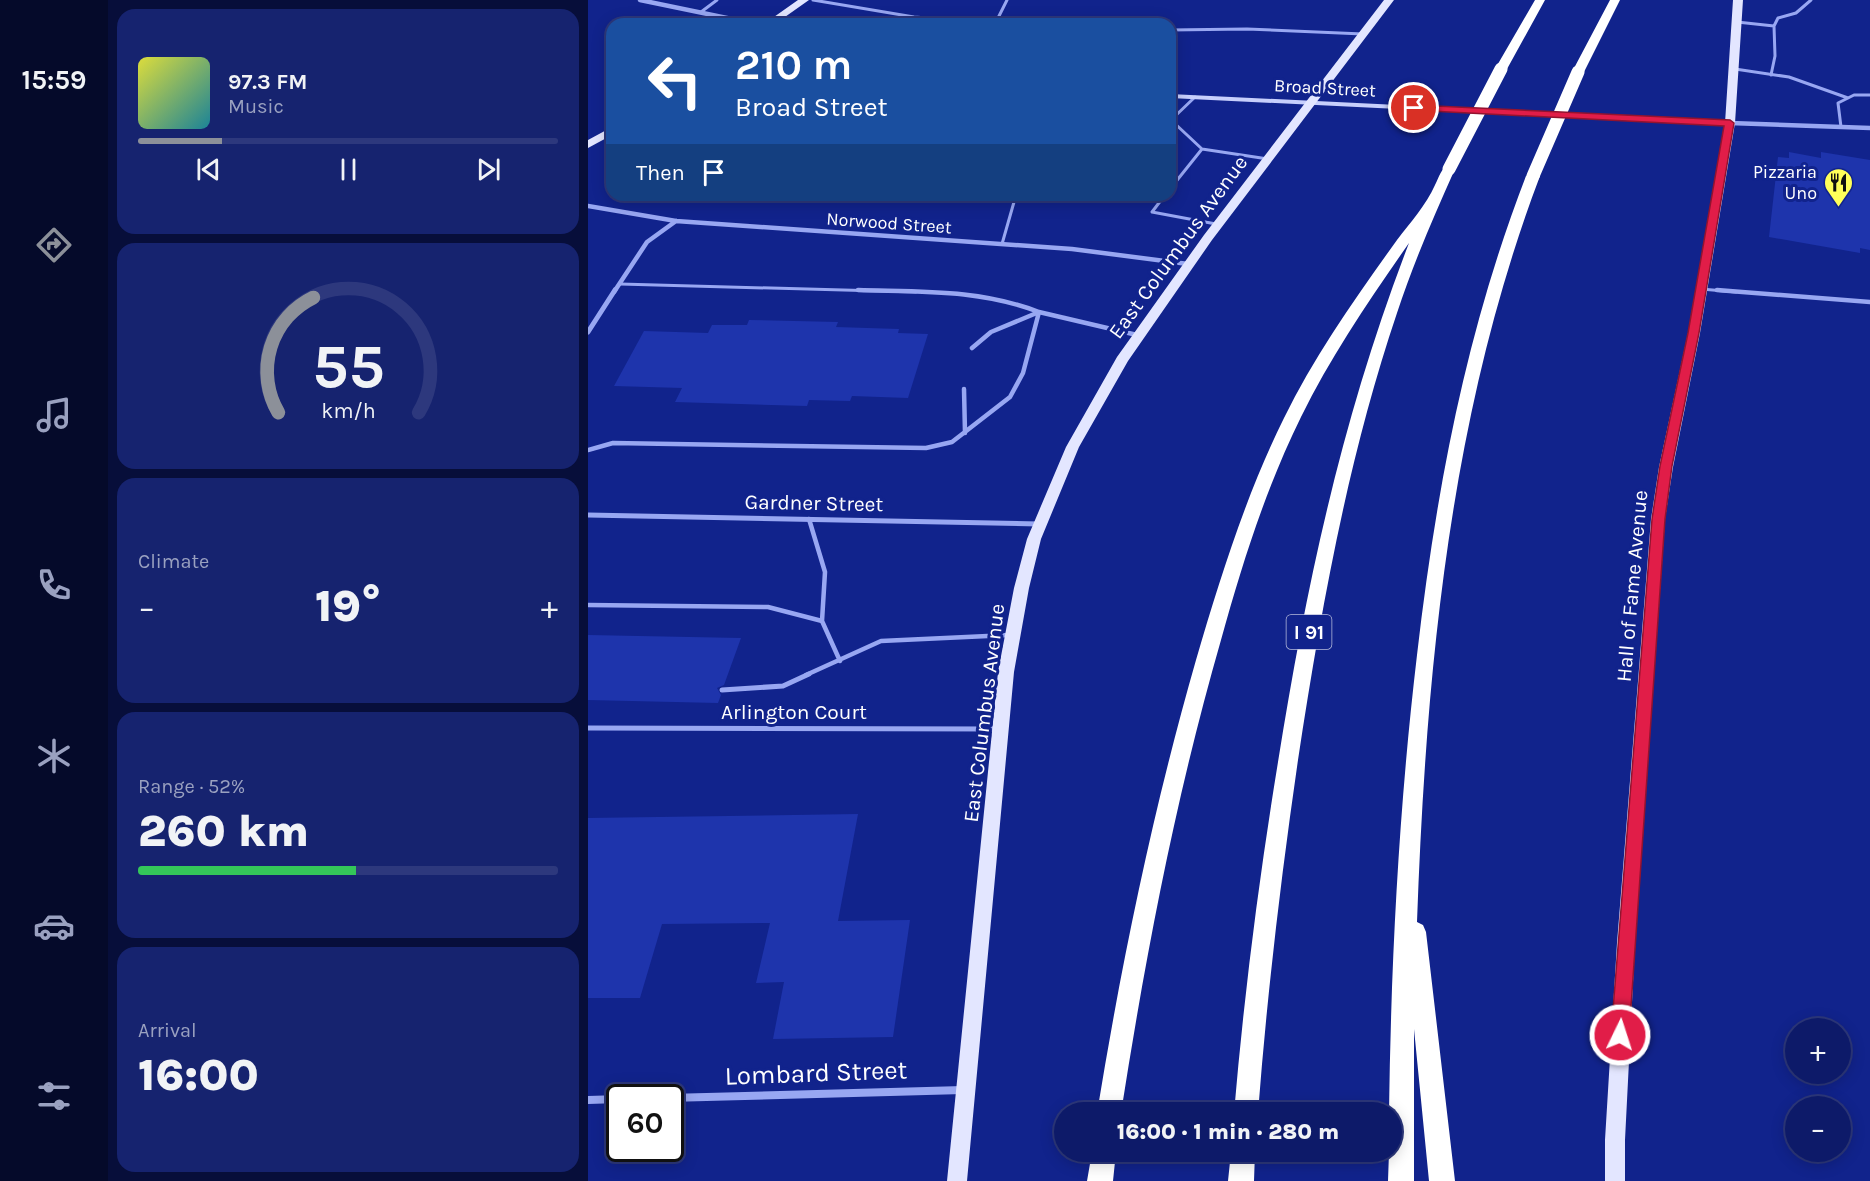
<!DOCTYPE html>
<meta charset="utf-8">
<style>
body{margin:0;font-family:Karla,sans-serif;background:#16236f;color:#f1f3f6;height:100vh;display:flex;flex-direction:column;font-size:22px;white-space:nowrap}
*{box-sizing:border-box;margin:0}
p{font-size:20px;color:#9aa1c0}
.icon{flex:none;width:33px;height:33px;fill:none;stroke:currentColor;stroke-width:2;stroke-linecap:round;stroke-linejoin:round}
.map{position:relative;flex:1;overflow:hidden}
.sheet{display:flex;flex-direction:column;gap:9px;padding:9px;background:#070e3a;width:480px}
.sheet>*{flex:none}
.top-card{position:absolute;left:18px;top:18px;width:570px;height:183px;border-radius:18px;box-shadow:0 3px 15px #0003,0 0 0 2px #2d387d;background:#1a4fa0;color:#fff;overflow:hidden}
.tools{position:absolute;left:1197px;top:1018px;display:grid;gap:12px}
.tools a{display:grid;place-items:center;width:66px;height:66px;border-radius:50%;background:#0d1a69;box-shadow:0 3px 15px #0003,0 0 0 2px #2d387d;font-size:30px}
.speed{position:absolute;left:18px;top:1084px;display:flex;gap:12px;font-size:30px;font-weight:700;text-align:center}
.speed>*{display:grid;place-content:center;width:78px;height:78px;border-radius:50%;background:#0d1a69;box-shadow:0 3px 15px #0003,0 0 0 2px #2d387d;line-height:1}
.speed .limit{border:3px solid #111;border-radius:9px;background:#fff;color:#111}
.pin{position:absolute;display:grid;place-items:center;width:51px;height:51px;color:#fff;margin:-26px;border:3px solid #fff;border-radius:50%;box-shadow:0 2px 6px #0007}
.me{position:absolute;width:66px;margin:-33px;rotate:4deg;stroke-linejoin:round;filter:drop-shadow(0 0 4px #0008)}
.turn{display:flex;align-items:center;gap:21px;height:126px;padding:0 30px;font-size:27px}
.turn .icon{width:78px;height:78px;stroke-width:2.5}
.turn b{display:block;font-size:42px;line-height:51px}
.then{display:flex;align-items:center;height:57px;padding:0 30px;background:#0003;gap:12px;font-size:22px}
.big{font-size:45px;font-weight:800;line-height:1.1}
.sheet .widget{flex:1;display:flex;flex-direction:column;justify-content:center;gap:9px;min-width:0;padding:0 21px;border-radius:18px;background:#16236f}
.sheet .dial{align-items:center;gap:0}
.dial svg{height:156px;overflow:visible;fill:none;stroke:#2d387d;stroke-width:7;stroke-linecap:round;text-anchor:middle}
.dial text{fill:#f1f3f6;stroke:none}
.song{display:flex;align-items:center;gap:18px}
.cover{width:72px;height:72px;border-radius:9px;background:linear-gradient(135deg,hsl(60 70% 55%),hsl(190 70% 35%))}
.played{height:6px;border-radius:3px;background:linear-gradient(90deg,#8c9099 20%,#2d387d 20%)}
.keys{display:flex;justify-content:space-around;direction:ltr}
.heat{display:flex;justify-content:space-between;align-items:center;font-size:33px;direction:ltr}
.charge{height:9px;border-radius:4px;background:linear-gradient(90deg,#34c759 52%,#2d387d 0)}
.trip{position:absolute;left:466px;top:1102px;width:348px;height:60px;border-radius:30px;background:#0d1a69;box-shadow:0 3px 15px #0003,0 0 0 2px #2d387d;font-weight:800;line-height:60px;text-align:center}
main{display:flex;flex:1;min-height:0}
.dock{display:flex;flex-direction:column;width:108px;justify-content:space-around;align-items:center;background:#050a2a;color:#9aa1c0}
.dock .icon{width:42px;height:42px}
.dock .on{color:#8c9099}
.dock b{font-size:27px;color:#f1f3f6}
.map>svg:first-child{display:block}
.building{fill:#1e34ac}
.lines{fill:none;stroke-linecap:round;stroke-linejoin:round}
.lane-far2{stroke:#98a7f2;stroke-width:3}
.lane-far1{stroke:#98a7f2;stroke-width:4.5}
.lane{stroke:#98a7f2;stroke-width:5}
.street-far2{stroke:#98a7f2;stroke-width:4.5}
.street-far1{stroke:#98a7f2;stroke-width:5}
.street{stroke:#98a7f2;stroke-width:8}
.secondary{fill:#c7cffc;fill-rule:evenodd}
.primary{fill:#e3e6ff;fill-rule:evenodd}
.highway{fill:#fff;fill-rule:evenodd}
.highway-bridge{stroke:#fff;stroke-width:13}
.route{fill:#e11d48;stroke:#92132f;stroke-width:1.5}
.labels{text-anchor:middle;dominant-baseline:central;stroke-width:6;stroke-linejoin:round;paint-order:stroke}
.far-street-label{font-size:18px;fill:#fff;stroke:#11238c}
.far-poi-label{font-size:18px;fill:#fff;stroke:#11238c;text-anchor:end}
.shield{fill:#11238c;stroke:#b8bddc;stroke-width:1.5}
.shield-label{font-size:20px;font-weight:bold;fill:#fff}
.street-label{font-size:21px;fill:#fff;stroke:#11238c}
.near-street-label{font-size:26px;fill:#fff;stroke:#11238c}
</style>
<main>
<nav class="dock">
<b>15:59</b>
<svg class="icon on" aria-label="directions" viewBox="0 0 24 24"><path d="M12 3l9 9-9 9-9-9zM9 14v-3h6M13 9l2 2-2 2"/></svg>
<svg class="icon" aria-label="music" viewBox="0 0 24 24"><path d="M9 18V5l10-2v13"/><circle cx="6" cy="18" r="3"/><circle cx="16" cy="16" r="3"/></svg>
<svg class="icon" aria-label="phone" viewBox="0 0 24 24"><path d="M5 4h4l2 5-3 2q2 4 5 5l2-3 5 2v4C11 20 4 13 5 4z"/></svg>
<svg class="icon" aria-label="climate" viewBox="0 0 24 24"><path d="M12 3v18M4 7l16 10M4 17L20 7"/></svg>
<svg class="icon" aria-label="car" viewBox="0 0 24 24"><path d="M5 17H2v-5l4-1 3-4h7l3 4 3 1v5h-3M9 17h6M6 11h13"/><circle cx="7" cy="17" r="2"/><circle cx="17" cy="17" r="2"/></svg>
<svg class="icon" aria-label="filters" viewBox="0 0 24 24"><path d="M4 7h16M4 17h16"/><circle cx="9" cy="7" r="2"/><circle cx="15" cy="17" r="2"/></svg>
</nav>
<section class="sheet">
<div class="widget">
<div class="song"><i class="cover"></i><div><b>97.3 FM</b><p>Music</p></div></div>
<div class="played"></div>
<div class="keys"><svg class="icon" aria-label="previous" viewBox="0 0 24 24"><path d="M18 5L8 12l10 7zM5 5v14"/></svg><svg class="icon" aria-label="pause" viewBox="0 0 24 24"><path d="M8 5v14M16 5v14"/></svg><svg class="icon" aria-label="next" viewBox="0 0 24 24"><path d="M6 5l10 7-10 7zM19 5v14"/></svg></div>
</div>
<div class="widget dial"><svg viewBox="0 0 100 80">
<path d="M14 69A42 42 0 1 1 86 69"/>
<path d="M14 69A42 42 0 0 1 32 10" stroke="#8c9099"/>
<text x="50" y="56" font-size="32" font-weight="700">55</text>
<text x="50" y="72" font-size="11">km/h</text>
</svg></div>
<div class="widget"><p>Climate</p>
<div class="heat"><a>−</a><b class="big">19°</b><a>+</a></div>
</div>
<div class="widget"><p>Range · 52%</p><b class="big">260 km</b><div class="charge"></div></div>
<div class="widget"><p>Arrival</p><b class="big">16:00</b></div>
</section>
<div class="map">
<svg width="1282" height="1181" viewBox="0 0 1282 1181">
<rect width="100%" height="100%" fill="#11238c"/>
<path class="building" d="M 1201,152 L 1233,158 L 1233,152 L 1282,160 L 1282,250 L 1272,248 L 1272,253 L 1181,237 L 1190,157 L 1201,158 Z
M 161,320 L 250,322 L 248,327 L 311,329 L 310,333 L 340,334 L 320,398 L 264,396 L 262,401 L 221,400 L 219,406 L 87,402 L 94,388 L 26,386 L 56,331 L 120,333 L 124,325 L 159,325 Z
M 0,635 L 153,638 L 136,685 L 129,688 L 133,695 L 130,703 L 0,700 Z
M 270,814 L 250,921 L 322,920 L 305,1037 L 185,1039 L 196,982 L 168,983 L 182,923 L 74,924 L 52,998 L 0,998 L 0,818 Z"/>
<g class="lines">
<path class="lane-far2" d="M 225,0 L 326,17 L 408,23
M 113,12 L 129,0
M 1149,22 L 1186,26 L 1187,56 L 1183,75
M 407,24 L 419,0
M 1186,26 L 1190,18 L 1208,13 L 1223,0
M 582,30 L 659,29 L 775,34
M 1147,69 L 1201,77 L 1260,98
M 607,97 L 583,120 L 614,149 L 680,159
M 1253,127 L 1250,103 L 1266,95 L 1282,95
M 582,189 L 614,149
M 577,195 L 564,212 L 628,224
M 414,244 L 428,195
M 32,284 L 328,292
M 1113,289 L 1148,292"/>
<path class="lane-far1" d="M 270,290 C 333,292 391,289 451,312
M 1129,290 L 1282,302
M 384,348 L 403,332 L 451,312
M 376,389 L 377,433
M 0,450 L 25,443 L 338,448 L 364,442 L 422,397 L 435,373 L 451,312 L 549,335
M 221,519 L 237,572 L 234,621
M 0,605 L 180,607 L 234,621 L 252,661
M 218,675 L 293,641 L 421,635"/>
<path class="lane" d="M 134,690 L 195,686 L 221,674
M 0,728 L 409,729"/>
<path class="street-far2" d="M 52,0 L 168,24
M 1142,123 L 1282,128
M 0,206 L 88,221 L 484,249 L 600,264
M 26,292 L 59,242 L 88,221"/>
<path class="street-far1" d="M 0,332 L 27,290
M 0,515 L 451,524"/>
<path class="street" d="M 80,1098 L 375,1090
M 0,1100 L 32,1099"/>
<path class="secondary" d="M 582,94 L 1142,121 L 1146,123 L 1142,125 L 582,98 Z"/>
<path class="primary" d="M 210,0 L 221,0 L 187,24 L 176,24 Z
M 796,0 L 806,0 L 624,240 L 540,361 L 491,447 L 453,539 L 441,588 L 426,672 L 379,1181 L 359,1181 L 410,672 L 426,588 L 439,539 L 478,447 L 529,357 L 616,235 Z
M 1145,0 L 1155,0 L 1147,123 L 1112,333 L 1085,467 L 1077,519 L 1047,943 L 1037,1140 L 1037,1181 L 1017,1181 L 1017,1140 L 1029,943 L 1063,519 L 1071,467 L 1100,333 L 1137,123 Z
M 24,127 L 24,135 L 0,148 L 0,140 Z"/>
<path class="highway" d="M 947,0 L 957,0 L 919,69 L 917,71 L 909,71 L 907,69 Z
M 1022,0 L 1032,0 L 996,72 L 994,75 L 986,75 L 984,72 Z
M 861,165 L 867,169 C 846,216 825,264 809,313 C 760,458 733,609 710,760 C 693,877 679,995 670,1113 L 646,1113 C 656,995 671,878 690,762 C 719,581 755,414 821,243 C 782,299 743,356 713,417 C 678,488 654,564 633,640 C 588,796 558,953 533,1113 L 509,1113 C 534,960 565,810 608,660 C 632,578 658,495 696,418 C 727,355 768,297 809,240 C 822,223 838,205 847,185 C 851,177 853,168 861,165 Z
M 945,172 L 952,176 C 862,413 838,671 829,922 L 835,925 L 838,932 L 867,1181 L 841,1181 L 826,1029 L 826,1181 L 800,1181 L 801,1152 L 804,1152 L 804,1113 L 801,1113 C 803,960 811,807 829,655 C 848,491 878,331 938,176 Z
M 504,1152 L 528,1152 L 525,1181 L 499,1181 Z
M 643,1152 L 667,1152 L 666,1181 L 640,1181 Z"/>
<path class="highway-bridge" d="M 861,169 L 913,69
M 945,176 L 990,72"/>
</g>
<path class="route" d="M 826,105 L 1142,120 L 1146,123 L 1111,333 L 1084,466 L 1077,519 L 1041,1035 L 1038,1041 L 1032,1043 L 1026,1041 L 1023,1035 L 1064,519 L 1072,466 L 1100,333 L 1136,126 L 823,110 L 822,108 Z"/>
<defs>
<symbol id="restaurant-pin" viewBox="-11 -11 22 30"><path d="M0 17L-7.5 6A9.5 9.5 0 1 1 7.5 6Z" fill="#ffff59" stroke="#11238c"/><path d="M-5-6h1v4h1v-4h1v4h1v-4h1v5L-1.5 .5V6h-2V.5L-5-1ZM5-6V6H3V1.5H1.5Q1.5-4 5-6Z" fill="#111"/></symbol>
</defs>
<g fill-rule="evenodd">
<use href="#restaurant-pin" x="1234" y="166" width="33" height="45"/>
</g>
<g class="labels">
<g class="far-street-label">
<text transform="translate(737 88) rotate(3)">Broad Street</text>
<text transform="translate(301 223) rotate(4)">Norwood Street</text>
</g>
<g class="far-poi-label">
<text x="1229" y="172">Pizzaria<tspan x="1229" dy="21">Uno</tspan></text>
</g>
<rect class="shield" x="698.5" y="615" width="45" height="34" rx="4.5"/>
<g class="shield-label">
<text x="721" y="632">I 91</text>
</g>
<g class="street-label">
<text transform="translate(590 247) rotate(-54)">East Columbus Avenue</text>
<text transform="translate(226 503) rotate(1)">Gardner Street</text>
<text transform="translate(1044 586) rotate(-85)">Hall of Fame Avenue</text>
<text x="206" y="712">Arlington Court</text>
<text transform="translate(396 713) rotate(-83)">East Columbus Avenue</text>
</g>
<g class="near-street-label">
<text transform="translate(228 1073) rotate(-2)">Lombard Street</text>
</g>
</g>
</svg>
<div class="tools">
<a>+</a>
<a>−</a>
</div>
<div class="speed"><div class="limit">60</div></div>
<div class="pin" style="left:826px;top:108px;background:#d93025"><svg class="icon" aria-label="arrive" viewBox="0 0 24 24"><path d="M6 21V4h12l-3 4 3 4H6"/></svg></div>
<svg class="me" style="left:1032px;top:1035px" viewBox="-20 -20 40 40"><circle r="17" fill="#e11d48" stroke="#fff" stroke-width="3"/><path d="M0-11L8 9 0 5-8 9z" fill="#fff"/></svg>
<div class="trip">16:00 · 1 min · 280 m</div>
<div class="top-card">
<div class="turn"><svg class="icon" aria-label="left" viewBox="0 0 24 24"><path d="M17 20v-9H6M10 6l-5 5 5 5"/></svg><div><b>210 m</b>Broad Street</div></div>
<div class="then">Then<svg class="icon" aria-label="arrive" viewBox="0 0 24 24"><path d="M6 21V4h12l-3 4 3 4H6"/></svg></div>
</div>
</div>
</main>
